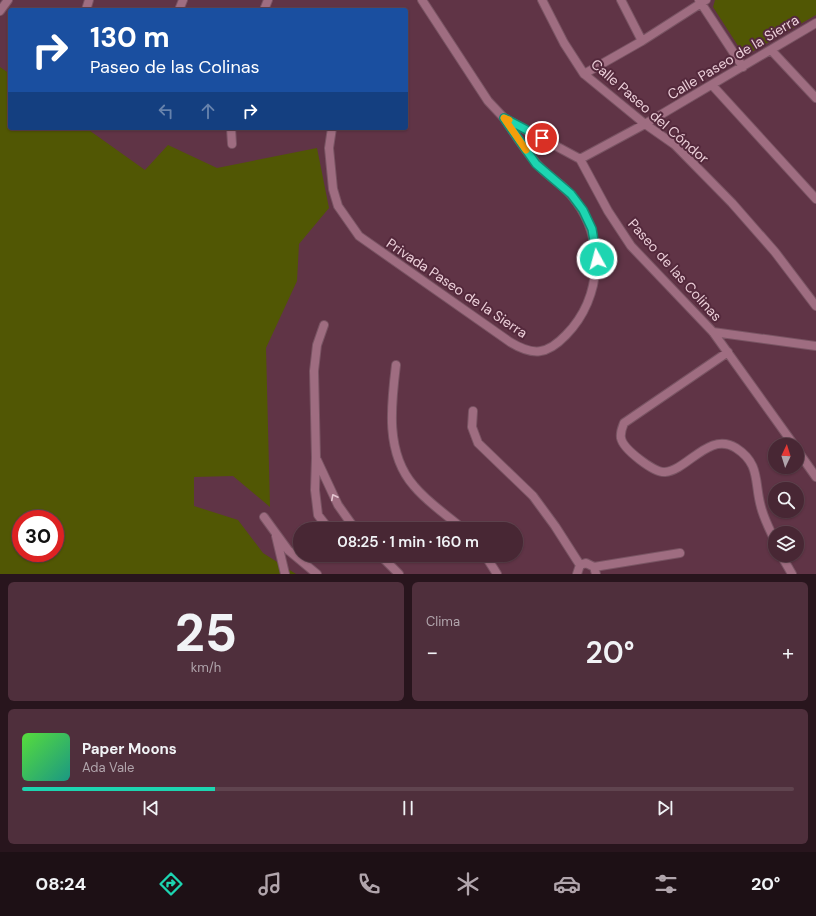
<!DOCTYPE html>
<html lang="es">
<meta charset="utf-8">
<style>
body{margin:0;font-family:"DM Sans",sans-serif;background:#4f2f3c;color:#f1f3f6;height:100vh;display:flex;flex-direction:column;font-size:15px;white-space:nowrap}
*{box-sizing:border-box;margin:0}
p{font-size:13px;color:#b1a5ac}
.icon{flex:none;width:22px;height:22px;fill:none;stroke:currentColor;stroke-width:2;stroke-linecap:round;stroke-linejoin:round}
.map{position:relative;height:574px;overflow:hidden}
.sheet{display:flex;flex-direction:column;gap:8px;padding:8px;background:#28151d;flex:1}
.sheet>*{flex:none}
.guide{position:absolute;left:8px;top:8px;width:400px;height:122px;border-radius:4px;box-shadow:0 1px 3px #0004,0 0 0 1px #60444f;background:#1a4fa0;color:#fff;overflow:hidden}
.needle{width:26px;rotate:4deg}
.fabs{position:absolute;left:768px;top:438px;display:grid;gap:8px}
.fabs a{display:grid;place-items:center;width:36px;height:36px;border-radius:50%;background:#482734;box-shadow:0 1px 3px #0004,0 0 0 1px #60444f;font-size:20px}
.speed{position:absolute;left:12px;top:510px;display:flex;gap:8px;font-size:20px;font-weight:700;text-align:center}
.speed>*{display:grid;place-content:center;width:52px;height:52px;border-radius:50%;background:#482734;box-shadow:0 1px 3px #0004,0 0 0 1px #60444f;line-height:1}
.speed .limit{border:6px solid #d22;background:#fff;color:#111}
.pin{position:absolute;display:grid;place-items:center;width:34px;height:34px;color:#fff;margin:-17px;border:2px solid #fff;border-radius:50%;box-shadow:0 1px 4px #0007}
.me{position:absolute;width:44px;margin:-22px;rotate:353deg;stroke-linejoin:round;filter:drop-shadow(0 0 3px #0008)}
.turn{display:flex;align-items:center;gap:14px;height:84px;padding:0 16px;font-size:18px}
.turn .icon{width:52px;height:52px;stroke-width:2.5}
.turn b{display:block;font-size:28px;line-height:34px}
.lanes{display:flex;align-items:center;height:38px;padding:0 16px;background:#0003;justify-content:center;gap:20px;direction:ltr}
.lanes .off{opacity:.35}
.big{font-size:30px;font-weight:600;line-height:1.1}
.sheet .widget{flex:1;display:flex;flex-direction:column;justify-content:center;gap:6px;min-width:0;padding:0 14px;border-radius:6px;background:#4f2f3c}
.sheet .dial{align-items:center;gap:0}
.dial b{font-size:52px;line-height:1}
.song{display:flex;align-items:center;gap:12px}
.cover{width:48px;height:48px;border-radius:6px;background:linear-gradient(135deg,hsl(110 70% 55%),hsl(170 70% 35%))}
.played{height:4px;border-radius:2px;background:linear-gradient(90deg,#1dd5b1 25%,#60444f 25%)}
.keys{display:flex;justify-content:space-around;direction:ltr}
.heat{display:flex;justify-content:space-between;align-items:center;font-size:22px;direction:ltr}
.sheet .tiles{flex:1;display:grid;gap:8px;grid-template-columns:1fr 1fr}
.widget:last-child{grid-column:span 2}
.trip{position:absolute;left:293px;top:522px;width:230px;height:40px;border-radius:20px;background:#482734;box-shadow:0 1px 3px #0004,0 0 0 1px #60444f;font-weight:600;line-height:40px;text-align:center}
.dock{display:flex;height:64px;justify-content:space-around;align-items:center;background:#1d1015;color:#b1a5ac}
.dock .icon{width:28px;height:28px}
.dock .active{color:#1dd5b1}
.dock b{font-size:18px;color:#f1f3f6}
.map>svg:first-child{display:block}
.green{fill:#515704;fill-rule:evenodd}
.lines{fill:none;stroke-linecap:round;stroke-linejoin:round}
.street-casing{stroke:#795463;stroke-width:10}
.street{stroke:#9f6d81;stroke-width:8}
.oneway{stroke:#e4c5d0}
.route-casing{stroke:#138a73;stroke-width:10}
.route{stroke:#1dd5b1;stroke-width:7}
.slow{stroke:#f59e0b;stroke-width:7}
.labels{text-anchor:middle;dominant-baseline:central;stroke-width:4;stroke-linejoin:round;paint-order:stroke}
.street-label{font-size:14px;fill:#eccfd9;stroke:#54293c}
</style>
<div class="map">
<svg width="816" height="574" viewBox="0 0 816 574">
<rect width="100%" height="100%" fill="#603446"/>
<path class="green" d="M 715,0 L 816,0 L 816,15 L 750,53 L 742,52 L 713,7 Z
M 0,67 L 10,74 L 10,128 L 86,128 L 145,170 L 168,145 L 217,168 L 317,148 L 329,208 L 299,244 L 297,281 L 266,348 L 270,507 L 233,476 L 194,477 L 194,506 L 238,520 L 263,553 L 296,574 L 0,574 ZM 21,519 L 55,519 L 55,553 L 21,553 Z"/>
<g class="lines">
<defs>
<path id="street" d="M 422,0 L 488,101 L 504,118 L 580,159 L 608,211 L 631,246 L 713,332 L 794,445
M 542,0 L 564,43 L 584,74 L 645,124 L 675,145 L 732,203 L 775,252 L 816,306
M 621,0 L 642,41
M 699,0 L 743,67
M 86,10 L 89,0
M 179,10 L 183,0
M 264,10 L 268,0
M 0,11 L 8,0
M 771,50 L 816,98
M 584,74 L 642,41 L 706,0
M 712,85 L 816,199
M 231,128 L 232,144
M 332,128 L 329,148 L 333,189 L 338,206 L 359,236 L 510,342 C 533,356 547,355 566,335 C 603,297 606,236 571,195 C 561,183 546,175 536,163 C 524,149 514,133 504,118
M 580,159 L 645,124 L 816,23
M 324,325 L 317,345 L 314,371 L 316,458 L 315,490 L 318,515 L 325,524 L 331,529
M 713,332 L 816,346
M 728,352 L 624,423 C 622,428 620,432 621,438 C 623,449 654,473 665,472 C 688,470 709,431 736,448 C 761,464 754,483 761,507 C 764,519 770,530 775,541
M 396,365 C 391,405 385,453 414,486 C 428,503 447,515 463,529
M 473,411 L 472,427 L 478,443 L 533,496 L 555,526 L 580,565
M 797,450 L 816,477
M 317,460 L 338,505 L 355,529
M 264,517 L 288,550 L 317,574
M 276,536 L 285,574
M 380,555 L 399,574
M 485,555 L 497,574
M 781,555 L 792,574
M 594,567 L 680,553
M 577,574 L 580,565 L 586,563 L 594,567 L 596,574"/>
</defs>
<use href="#street" class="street-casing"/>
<use href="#street" class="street"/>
</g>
<defs><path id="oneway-chevron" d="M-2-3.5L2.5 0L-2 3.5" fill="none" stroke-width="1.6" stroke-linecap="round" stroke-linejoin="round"/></defs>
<use class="oneway" href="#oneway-chevron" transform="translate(334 497) rotate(-117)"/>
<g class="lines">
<defs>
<path id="route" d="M 542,138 L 504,118 L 536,164 L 571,194 L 583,210 L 592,229 L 597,259"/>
</defs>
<use href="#route" class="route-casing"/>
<use href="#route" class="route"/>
<path class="slow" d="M 509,120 L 504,118 L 526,150"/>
</g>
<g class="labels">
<g class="street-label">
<text transform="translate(733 57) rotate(-31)">Calle Paseo de la Sierra</text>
<text transform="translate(650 111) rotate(41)">Calle Paseo del Cóndor</text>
<text transform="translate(675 270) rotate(48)">Paseo de las Colinas</text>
<text transform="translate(457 288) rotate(34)">Privada Paseo de la Sierra</text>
</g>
</g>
</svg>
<div class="fabs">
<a><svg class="needle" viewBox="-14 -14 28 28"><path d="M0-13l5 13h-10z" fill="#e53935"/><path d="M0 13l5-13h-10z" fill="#b1a5ac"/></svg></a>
<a><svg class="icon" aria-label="search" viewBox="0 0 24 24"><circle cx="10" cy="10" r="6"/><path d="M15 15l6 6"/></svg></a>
<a><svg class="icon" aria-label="layers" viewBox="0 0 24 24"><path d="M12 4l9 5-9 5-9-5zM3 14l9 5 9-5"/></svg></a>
</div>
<div class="speed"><div class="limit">30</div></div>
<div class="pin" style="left:542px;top:138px;background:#d93025"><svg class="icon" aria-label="arrive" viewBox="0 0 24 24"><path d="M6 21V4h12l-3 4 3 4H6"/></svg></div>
<svg class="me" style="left:597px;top:259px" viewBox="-20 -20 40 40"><circle r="17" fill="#1dd5b1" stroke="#fff" stroke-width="3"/><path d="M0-11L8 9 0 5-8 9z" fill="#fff"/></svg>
<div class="trip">08:25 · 1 min · 160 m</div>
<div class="guide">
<div class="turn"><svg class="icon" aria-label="right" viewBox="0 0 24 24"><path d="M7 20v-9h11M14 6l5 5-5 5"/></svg><div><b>130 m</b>Paseo de las Colinas</div></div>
<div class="lanes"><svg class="icon off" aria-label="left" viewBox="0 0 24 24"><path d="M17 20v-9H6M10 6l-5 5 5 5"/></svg><svg class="icon off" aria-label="ahead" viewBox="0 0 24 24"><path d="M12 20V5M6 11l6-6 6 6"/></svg><svg class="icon" aria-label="right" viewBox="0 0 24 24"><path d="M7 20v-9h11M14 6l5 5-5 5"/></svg></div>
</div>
</div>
<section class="sheet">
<div class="tiles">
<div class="widget dial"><b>25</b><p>km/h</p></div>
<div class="widget"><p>Clima</p>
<div class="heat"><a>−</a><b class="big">20°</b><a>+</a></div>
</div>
<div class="widget">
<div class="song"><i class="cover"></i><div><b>Paper Moons</b><p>Ada Vale</p></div></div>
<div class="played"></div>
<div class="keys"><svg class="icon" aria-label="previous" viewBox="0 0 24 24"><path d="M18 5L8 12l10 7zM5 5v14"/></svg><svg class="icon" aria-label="pause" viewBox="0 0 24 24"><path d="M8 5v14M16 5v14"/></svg><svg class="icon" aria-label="next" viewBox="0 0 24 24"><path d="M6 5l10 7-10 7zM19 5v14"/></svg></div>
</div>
</div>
</section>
<nav class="dock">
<b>08:24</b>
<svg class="icon active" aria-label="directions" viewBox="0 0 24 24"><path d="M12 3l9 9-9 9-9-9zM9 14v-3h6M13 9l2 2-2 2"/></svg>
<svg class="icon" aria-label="music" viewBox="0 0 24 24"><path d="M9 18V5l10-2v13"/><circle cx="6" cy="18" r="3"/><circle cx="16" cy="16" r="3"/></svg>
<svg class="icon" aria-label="phone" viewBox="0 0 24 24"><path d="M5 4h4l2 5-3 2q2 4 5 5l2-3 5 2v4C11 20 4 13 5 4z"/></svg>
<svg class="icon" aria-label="climate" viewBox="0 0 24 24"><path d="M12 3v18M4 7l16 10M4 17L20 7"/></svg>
<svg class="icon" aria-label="car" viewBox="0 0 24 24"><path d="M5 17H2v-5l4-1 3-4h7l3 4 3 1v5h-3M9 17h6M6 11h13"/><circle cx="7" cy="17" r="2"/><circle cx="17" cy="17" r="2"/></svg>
<svg class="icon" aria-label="filters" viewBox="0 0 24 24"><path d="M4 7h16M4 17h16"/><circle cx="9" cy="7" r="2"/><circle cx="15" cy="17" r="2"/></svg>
<b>20°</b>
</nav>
